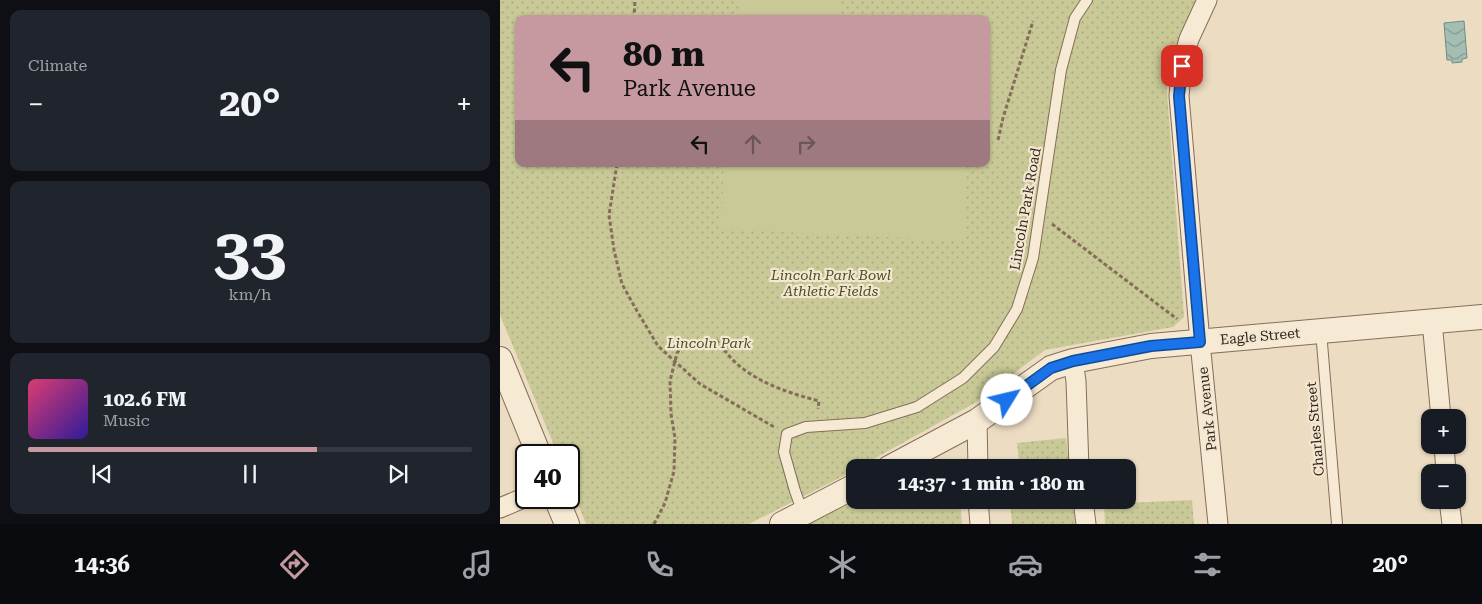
<!DOCTYPE html>
<meta charset="utf-8">
<style>
body{margin:0;font-family:"Roboto Serif",serif;background:#20242c;color:#f1f3f6;height:100vh;display:flex;flex-direction:column;font-size:19px;white-space:nowrap}
*{box-sizing:border-box;margin:0}
p{font-size:16px;color:#9ea1a6}
.icon{flex:none;width:28px;height:28px;fill:none;stroke:currentColor;stroke-width:2;stroke-linecap:round;stroke-linejoin:round}
.map{position:relative;flex:1;overflow:hidden}
.details{display:flex;flex-direction:column;gap:10px;padding:10px;background:#0d0f14;width:500px}
.details>*{flex:none}
.banner{position:absolute;left:15px;top:15px;width:475px;height:152px;border-radius:10px;box-shadow:0 1px 4px #0004;background:#c699a0;color:#111;overflow:hidden}
.fabs{position:absolute;left:921px;top:409px;display:grid;gap:10px}
.fabs a{display:grid;place-items:center;width:45px;height:45px;border-radius:10px;background:#171b24;box-shadow:0 1px 4px #0004;font-size:25px}
.speed{position:absolute;left:15px;top:444px;display:flex;gap:10px;font-size:25px;font-weight:700;text-align:center}
.speed>*{display:grid;place-content:center;width:65px;height:65px;border-radius:50%;background:#171b24;box-shadow:0 1px 4px #0004;line-height:1}
.speed .limit{border:2px solid #111;border-radius:8px;background:#fff;color:#111}
.pin{position:absolute;display:grid;place-items:center;width:42px;height:42px;color:#fff;margin:-21px;border-radius:10px;box-shadow:0 2px 8px #0006}
.me{position:absolute;width:55px;margin:-28px;rotate:54deg;stroke-linejoin:round;filter:drop-shadow(0 0 4px #0008)}
.turn{display:flex;align-items:center;gap:18px;height:105px;padding:0 25px;font-size:22px}
.turn .icon{width:65px;height:65px;stroke-width:2.5}
.turn b{display:block;font-size:35px;line-height:42px}
.lanes{display:flex;align-items:center;height:48px;padding:0 25px;background:#0003;justify-content:center;gap:25px;direction:ltr}
.lanes .off{opacity:.35}
.big{font-size:38px;font-weight:700;line-height:1.1}
.details .widget{flex:1;display:flex;flex-direction:column;justify-content:center;gap:8px;min-width:0;padding:0 18px;border-radius:10px;background:#20242c}
.details .dial{align-items:center;gap:0}
.dial b{font-size:65px;line-height:1}
.song{display:flex;align-items:center;gap:15px}
.cover{width:60px;height:60px;border-radius:8px;background:linear-gradient(135deg,hsl(340 70% 55%),hsl(250 70% 35%))}
.played{height:5px;border-radius:2px;background:linear-gradient(90deg,#c699a0 65%,#363941 65%)}
.keys{display:flex;justify-content:space-around;direction:ltr}
.heat{display:flex;justify-content:space-between;align-items:center;font-size:28px;direction:ltr}
.trip{position:absolute;left:346px;top:459px;width:290px;height:50px;border-radius:10px;background:#171b24;box-shadow:0 1px 4px #0004;font-weight:700;line-height:50px;text-align:center}
.menu{display:flex;height:80px;justify-content:space-around;align-items:center;background:#090b0e;color:#9ea1a6}
.menu .icon{width:35px;height:35px}
.menu .active{color:#c699a0}
.menu b{font-size:22px;color:#f1f3f6}
main{display:flex;flex:1;min-height:0}
.map>svg:first-child{display:block}
.green{fill:url(#green-dots);fill-rule:evenodd}
.pitch{fill:#c8c996}
.water{fill:url(#water-waves);stroke:#6c8c81}
.lines{fill:none;stroke-linecap:round;stroke-linejoin:round}
.service-casing{stroke:#856d5a;stroke-width:12}
.minor-casing{stroke:#856d5a;stroke-width:21}
.tertiary-casing{stroke:#856d5a;stroke-width:26}
.path{stroke:#856d5a;stroke-width:3;stroke-dasharray:4 2.5;stroke-linecap:butt}
.service{stroke:#f7ead4;stroke-width:10}
.minor{stroke:#f7ead4;stroke-width:19}
.tertiary{stroke:#f7ead4;stroke-width:24}
.route-casing{stroke:#114b97;stroke-width:12}
.route{stroke:#1a73e8;stroke-width:9}
.labels{text-anchor:middle;dominant-baseline:central;stroke-width:4.5;stroke-linejoin:round;paint-order:stroke}
.street-label{font-size:14px;fill:#35271d;stroke:#f4e7d1}
.park-label{font-size:14px;font-style:italic;fill:#495025;stroke:#f4e7d1}
</style>
<main>
<section class="details">
<div class="widget"><p>Climate</p>
<div class="heat"><a>−</a><b class="big">20°</b><a>+</a></div>
</div>
<div class="widget dial"><b>33</b><p>km/h</p></div>
<div class="widget">
<div class="song"><i class="cover"></i><div><b>102.6 FM</b><p>Music</p></div></div>
<div class="played"></div>
<div class="keys"><svg class="icon" aria-label="previous" viewBox="0 0 24 24"><path d="M18 5L8 12l10 7zM5 5v14"/></svg><svg class="icon" aria-label="pause" viewBox="0 0 24 24"><path d="M8 5v14M16 5v14"/></svg><svg class="icon" aria-label="next" viewBox="0 0 24 24"><path d="M6 5l10 7-10 7zM19 5v14"/></svg></div>
</div>
</section>
<div class="map">
<svg width="982" height="524" viewBox="0 0 982 524">
<defs>
<pattern id="green-dots" width="8" height="8" patternUnits="userSpaceOnUse" patternTransform="scale(1.25)"><rect width="8" height="8" fill="#c8c996"/><path d="M2 2h.1M6 6h.1" fill="none" stroke="#acad81" stroke-width="1.8" stroke-linecap="round"/></pattern>
<pattern id="water-waves" width="16" height="10" patternUnits="userSpaceOnUse" patternTransform="scale(1.25)"><rect width="16" height="10" fill="#a4beb4"/><path d="M0 5q4-4 8 0t8 0" fill="none" stroke="#869a92"/></pattern>
</defs>
<rect width="100%" height="100%" fill="#ecdcc2"/>
<path class="green" d="M 0,0 L 700,0 L 666,79 L 684,317 L 673,327 L 545,350 L 473,404 L 359,467 L 355,468 L 355,470 L 249,524 L 86,524 L 69,482 L 69,455 L 58,455 L 0,315 ZM 19,19 L 486,19 L 486,164 L 19,164 Z
M 566,438 L 569,467 L 507,467 L 506,464 L 519,462 L 517,443 Z
M 358,500 L 460,500 L 462,524 L 308,524 Z
M 510,500 L 573,500 L 575,524 L 512,524 Z
M 692,500 L 694,524 L 605,524 L 604,504 Z"/>
<path class="pitch" d="M 241,0 L 342,0 L 341,19 L 241,19 Z
M 224,164 L 431,164 L 467,165 L 464,241 L 221,229 Z"/>
<path class="water" d="M 964,21 L 967,58 L 962,59 L 962,62 L 952,63 L 952,60 L 947,60 L 944,23 Z"/>
<g class="lines">
<defs>
<path id="service" d="M 821,331 L 837,524
M 303,513 L 295,491 L 284,452 L 287,434 L 306,427 L 365,423 L 417,407 L 463,378 L 494,347 L 517,309 L 533,258 L 561,70 L 575,18 L 587,0"/>
<path id="minor" d="M 707,0 L 689,39 L 682,65 L 679,96 L 700,342 L 718,524
M 932,321 L 941,418
M 573,361 L 576,381 L 579,468
M 477,421 L 478,468
M 944,445 L 946,472
M 478,500 L 480,524
M 583,500 L 586,524
M 949,500 L 952,524
M 0,508 L 26,497"/>
<path id="tertiary" d="M 0,359 L 39,455
M 389,468 L 477,421 L 551,368 L 573,361 L 651,346 L 982,317
M 56,498 L 67,524
M 282,524 L 355,486"/>
</defs>
<use href="#service" class="service-casing"/>
<use href="#minor" class="minor-casing"/>
<use href="#tertiary" class="tertiary-casing"/>
<path class="path" d="M 134,19 L 135,0
M 498,140 L 503,118 L 533,21
M 117,164 L 109,215 L 114,250 L 122,284 L 137,311 L 158,346 L 200,384 L 276,428
M 519,221 L 527,219
M 552,224 L 677,319
M 216,340 C 222,347 227,354 234,361 C 257,383 289,393 319,401 L 318,409
M 154,524 L 165,503 L 174,471 L 175,438 L 171,414 L 170,381 L 177,353 L 184,344"/>
<use href="#service" class="service"/>
<use href="#minor" class="minor"/>
<use href="#tertiary" class="tertiary"/>
</g>
<g class="lines">
<defs>
<path id="route" d="M 507,400 L 551,368 L 573,361 L 651,346 L 700,342 L 679,96 L 682,66"/>
</defs>
<use href="#route" class="route-casing"/>
<use href="#route" class="route"/>
</g>
<g class="labels">
<g class="street-label">
<text transform="translate(525 209) rotate(-80)">Lincoln Park Road</text>
<text transform="translate(760 336) rotate(-5)">Eagle Street</text>
<text transform="translate(707 409) rotate(-96)">Park Avenue</text>
<text transform="translate(815 429) rotate(-95)">Charles Street</text>
</g>
<g class="park-label">
<text x="331" y="275">Lincoln Park Bowl<tspan x="331" dy="16">Athletic Fields</tspan></text>
<text x="209" y="343">Lincoln Park</text>
</g>
</g>
</svg>
<div class="fabs">
<a>+</a>
<a>−</a>
</div>
<div class="speed"><div class="limit">40</div></div>
<div class="pin" style="left:682px;top:66px;background:#d93025"><svg class="icon" aria-label="arrive" viewBox="0 0 24 24"><path d="M6 21V4h12l-3 4 3 4H6"/></svg></div>
<svg class="me" style="left:507px;top:400px" viewBox="-20 -20 40 40"><circle r="19" fill="#fff"/><path d="M0-13L10 11 0 6-10 11z" fill="#1a73e8"/></svg>
<div class="trip">14:37 · 1 min · 180 m</div>
<div class="banner">
<div class="turn"><svg class="icon" aria-label="left" viewBox="0 0 24 24"><path d="M17 20v-9H6M10 6l-5 5 5 5"/></svg><div><b>80 m</b>Park Avenue</div></div>
<div class="lanes"><svg class="icon" aria-label="left" viewBox="0 0 24 24"><path d="M17 20v-9H6M10 6l-5 5 5 5"/></svg><svg class="icon off" aria-label="ahead" viewBox="0 0 24 24"><path d="M12 20V5M6 11l6-6 6 6"/></svg><svg class="icon off" aria-label="right" viewBox="0 0 24 24"><path d="M7 20v-9h11M14 6l5 5-5 5"/></svg></div>
</div>
</div>
</main>
<nav class="menu">
<b>14:36</b>
<svg class="icon active" aria-label="directions" viewBox="0 0 24 24"><path d="M12 3l9 9-9 9-9-9zM9 14v-3h6M13 9l2 2-2 2"/></svg>
<svg class="icon" aria-label="music" viewBox="0 0 24 24"><path d="M9 18V5l10-2v13"/><circle cx="6" cy="18" r="3"/><circle cx="16" cy="16" r="3"/></svg>
<svg class="icon" aria-label="phone" viewBox="0 0 24 24"><path d="M5 4h4l2 5-3 2q2 4 5 5l2-3 5 2v4C11 20 4 13 5 4z"/></svg>
<svg class="icon" aria-label="climate" viewBox="0 0 24 24"><path d="M12 3v18M4 7l16 10M4 17L20 7"/></svg>
<svg class="icon" aria-label="car" viewBox="0 0 24 24"><path d="M5 17H2v-5l4-1 3-4h7l3 4 3 1v5h-3M9 17h6M6 11h13"/><circle cx="7" cy="17" r="2"/><circle cx="17" cy="17" r="2"/></svg>
<svg class="icon" aria-label="filters" viewBox="0 0 24 24"><path d="M4 7h16M4 17h16"/><circle cx="9" cy="7" r="2"/><circle cx="15" cy="17" r="2"/></svg>
<b>20°</b>
</nav>
